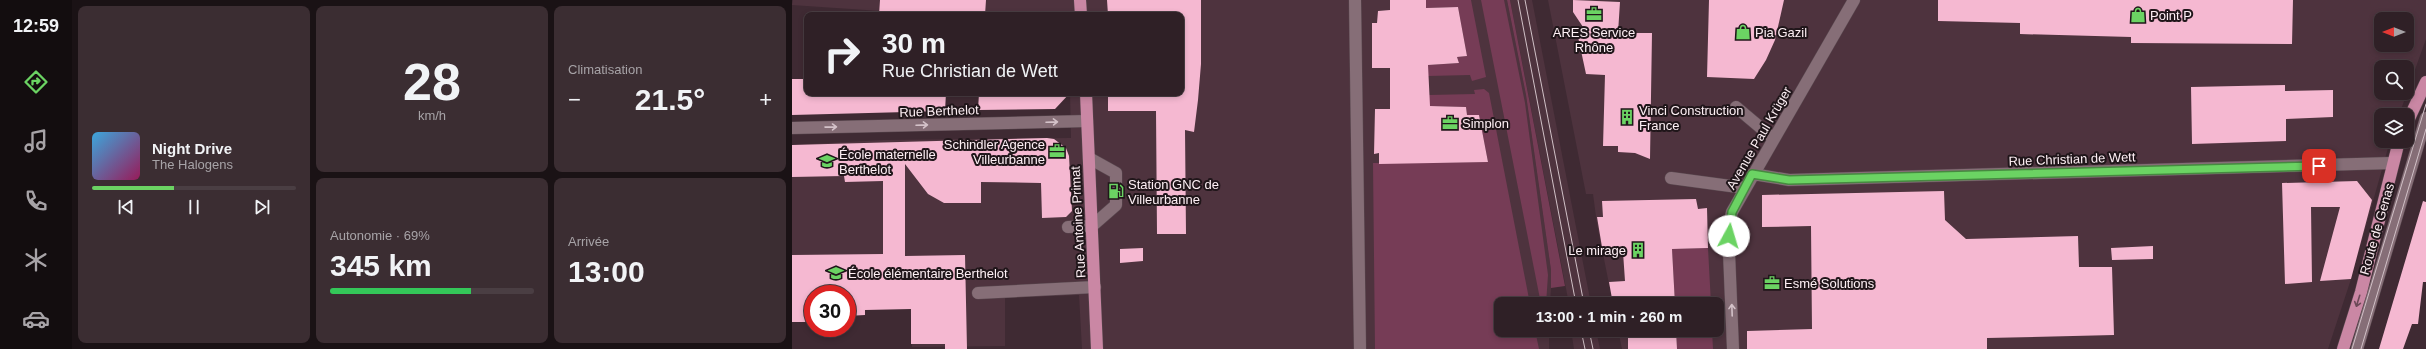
<!DOCTYPE html>
<html lang="fr">
<meta charset="utf-8">
<style>
body{margin:0;font-family:Arial,sans-serif;background:#3b2d32;color:#f1f3f6;height:100vh;display:flex;flex-direction:column;font-size:15px;white-space:nowrap}
*{box-sizing:border-box;margin:0}
p{font-size:13px;color:#a7a3a7}
.icon{flex:none;width:22px;height:22px;fill:none;stroke:currentColor;stroke-width:2;stroke-linecap:round;stroke-linejoin:round}
.map{position:relative;flex:1;overflow:hidden}
.drawer{display:flex;flex-direction:column;gap:6px;padding:6px;background:#1a1215;width:720px}
.drawer>*{flex:none}
.guide{position:absolute;left:12px;top:12px;width:380px;height:84px;border-radius:8px;box-shadow:0 2px 6px #0003,0 0 0 1px #4a3e43;background:#2f2026;color:#f1f3f6;overflow:hidden}
.needle{width:26px;rotate:270deg}
.buttons{position:absolute;left:1582px;top:12px;display:grid;gap:8px}
.buttons a{display:grid;place-items:center;width:40px;height:40px;border-radius:8px;background:#2f2026;box-shadow:0 2px 6px #0003,0 0 0 1px #4a3e43;font-size:20px}
.speed{position:absolute;left:12px;top:285px;display:flex;gap:8px;font-size:20px;font-weight:700;text-align:center}
.speed>*{display:grid;place-content:center;width:52px;height:52px;border-radius:50%;background:#2f2026;box-shadow:0 2px 6px #0003,0 0 0 1px #4a3e43;line-height:1}
.speed .limit{border:6px solid #d22;background:#fff;color:#111}
.pin{position:absolute;display:grid;place-items:center;width:34px;height:34px;color:#fff;margin:-17px;border-radius:8px;box-shadow:0 2px 6px #0006}
.me{position:absolute;width:44px;margin:-22px;rotate:6deg;stroke-linejoin:round;filter:drop-shadow(0 0 3px #0008)}
.turn{display:flex;align-items:center;gap:14px;height:84px;padding:0 12px;font-size:18px}
.turn .icon{width:52px;height:52px;stroke-width:2.5}
.turn b{display:block;font-size:28px;line-height:34px}
.big{font-size:30px;font-weight:800;line-height:1.1}
.drawer .widget{flex:1;display:flex;flex-direction:column;justify-content:center;gap:6px;min-width:0;padding:0 14px;border-radius:8px;background:#3b2d32}
.drawer .dial{align-items:center;gap:0}
.dial b{font-size:52px;line-height:1}
.song{display:flex;align-items:center;gap:12px}
.cover{width:48px;height:48px;border-radius:6px;background:linear-gradient(135deg,hsl(200 70% 55%),hsl(330 70% 35%))}
.played{height:4px;border-radius:2px;background:linear-gradient(90deg,#6bd363 40%,#4a3e43 40%)}
.keys{display:flex;justify-content:space-around;direction:ltr}
.heat{display:flex;justify-content:space-between;align-items:center;font-size:22px;direction:ltr}
.charge{height:6px;border-radius:3px;background:linear-gradient(90deg,#34c759 69%,#4a3e43 0)}
.drawer .tiles{flex:1;display:grid;gap:6px;grid-template-columns:repeat(3,1fr)}
.widget:first-child{grid-row:span 2}
.trip{position:absolute;left:702px;top:297px;width:230px;height:40px;border-radius:8px;background:#2f2026;box-shadow:0 2px 6px #0003,0 0 0 1px #4a3e43;font-weight:800;line-height:40px;text-align:center}
main{display:flex;flex:1;min-height:0}
.menu{display:flex;flex-direction:column;width:72px;justify-content:space-around;align-items:center;background:#130d0f;color:#a7a3a7}
.menu .icon{width:28px;height:28px}
.menu .active{color:#6bd363}
.menu b{font-size:18px;color:#f1f3f6}
.map>svg:first-child{display:block}
.built{fill:#4e333e;fill-rule:evenodd}
.green{fill:#763c56}
.building{fill:#f5b8d1}
.lines{fill:none;stroke-linecap:round;stroke-linejoin:round}
.minor-casing{stroke:#59484f;stroke-width:13}
.major-casing{stroke:#59484f;stroke-width:13}
.minor{stroke:#866e77;stroke-width:12}
.major{stroke:#ca87a4;stroke-width:12}
.tram{stroke:#d1c1c7;stroke-width:1}
.oneway{stroke:#d4c2c9}
.oneway2{stroke:#6c4958}
.route-casing{stroke:#468940;stroke-width:10}
.route{stroke:#6bd363;stroke-width:7}
.labels{text-anchor:middle;dominant-baseline:central;stroke-width:4;stroke-linejoin:round;paint-order:stroke}
.poi-label{font-size:13px;fill:#fef0f5;stroke:#20161a;text-anchor:start}
.street-label{font-size:13px;fill:#fef0f5;stroke:#20161a}
</style>
<main>
<nav class="menu">
<b>12:59</b>
<svg class="icon active" aria-label="directions" viewBox="0 0 24 24"><path d="M12 3l9 9-9 9-9-9zM9 14v-3h6M13 9l2 2-2 2"/></svg>
<svg class="icon" aria-label="music" viewBox="0 0 24 24"><path d="M9 18V5l10-2v13"/><circle cx="6" cy="18" r="3"/><circle cx="16" cy="16" r="3"/></svg>
<svg class="icon" aria-label="phone" viewBox="0 0 24 24"><path d="M5 4h4l2 5-3 2q2 4 5 5l2-3 5 2v4C11 20 4 13 5 4z"/></svg>
<svg class="icon" aria-label="climate" viewBox="0 0 24 24"><path d="M12 3v18M4 7l16 10M4 17L20 7"/></svg>
<svg class="icon" aria-label="car" viewBox="0 0 24 24"><path d="M5 17H2v-5l4-1 3-4h7l3 4 3 1v5h-3M9 17h6M6 11h13"/><circle cx="7" cy="17" r="2"/><circle cx="17" cy="17" r="2"/></svg>
</nav>
<section class="drawer">
<div class="tiles">
<div class="widget">
<div class="song"><i class="cover"></i><div><b>Night Drive</b><p>The Halogens</p></div></div>
<div class="played"></div>
<div class="keys"><svg class="icon" aria-label="previous" viewBox="0 0 24 24"><path d="M18 5L8 12l10 7zM5 5v14"/></svg><svg class="icon" aria-label="pause" viewBox="0 0 24 24"><path d="M8 5v14M16 5v14"/></svg><svg class="icon" aria-label="next" viewBox="0 0 24 24"><path d="M6 5l10 7-10 7zM19 5v14"/></svg></div>
</div>
<div class="widget dial"><b>28</b><p>km/h</p></div>
<div class="widget"><p>Climatisation</p>
<div class="heat"><a>−</a><b class="big">21.5°</b><a>+</a></div>
</div>
<div class="widget"><p>Autonomie · 69%</p><b class="big">345 km</b><div class="charge"></div></div>
<div class="widget"><p>Arrivée</p><b class="big">13:00</b></div>
</div>
</section>
<div class="map">
<svg width="1634" height="349" viewBox="0 0 1634 349">
<rect width="100%" height="100%" fill="#3f2a33"/>
<path class="built" d="M 1,0 L 715,0 L 734,95 L 759,270 L 759,288 L 758,304 L 709,304 L 709,330 L 757,330 L 757,349 L 290,349 L 287,295 L 213,298 L 213,346 L 120,347 L 118,301 L 55,294 L 21,294 L 0,303 L 0,145 L 91,140 L 279,138 L 278,93 L 389,93 L 389,15 L 147,15 L 0,5 Z
M 718,0 L 740,0 L 799,304 L 777,304 Z
M 756,0 L 1634,0 L 1634,39 L 1615,92 L 1615,67 L 1589,67 L 1589,93 L 1615,93 L 1607,115 L 1589,115 L 1589,141 L 1598,141 L 1559,279 L 1536,349 L 830,349 L 826,330 L 925,330 L 925,304 L 821,304 L 805,224 L 801,194 L 794,194 ZM 1589,19 L 1615,19 L 1615,45 L 1589,45 Z
M 779,330 L 804,330 L 808,349 L 782,349 Z"/>
<path class="green" d="M 634,0 L 679,0 L 694,77 L 680,81 L 678,75 L 636,76 L 636,65 L 667,63 L 665,57 L 675,56 L 666,7 L 634,8 Z
M 689,0 L 712,0 L 733,103 L 756,275 L 754,304 L 749,304 Z
M 715,0 L 718,0 L 773,286 L 759,288 L 759,270 L 734,95 Z
M 692,89 L 697,93 L 738,304 L 709,304 L 709,330 L 743,330 L 747,349 L 583,349 L 581,163 L 696,162 L 687,115 L 675,115 L 674,107 L 637,106 L 637,95 L 683,94 L 682,90 Z
M 916,248 L 919,304 L 883,304 L 880,249 Z
M 884,330 L 920,330 L 921,349 L 885,349 Z"/>
<path class="building" d="M 88,0 L 194,0 L 193,15 L 87,15 Z
M 315,0 L 409,0 L 409,64 L 406,100 L 402,132 L 393,130 L 394,234 L 365,234 L 364,111 L 316,111 L 316,93 L 389,93 L 389,15 L 316,15 Z
M 598,0 L 634,0 L 634,8 L 666,7 L 675,56 L 665,57 L 667,63 L 636,65 L 638,106 L 674,107 L 675,115 L 687,115 L 696,162 L 587,164 L 587,153 L 582,154 L 583,109 L 598,109 L 598,68 L 580,68 L 580,23 L 585,23 L 586,11 L 598,10 Z
M 781,0 L 828,2 L 826,33 L 860,33 L 858,159 L 843,153 L 826,152 L 826,146 L 811,146 L 813,75 L 794,74 L 785,32 L 791,27 L 781,12 Z
M 917,0 L 992,0 L 983,40 L 974,60 L 962,79 L 915,77 Z
M 1146,0 L 1501,0 L 1500,44 L 1339,43 L 1339,37 L 1228,34 L 1228,23 L 1146,21 Z
M 0,79 L 15,79 L 15,93 L 154,93 L 153,111 L 0,115 Z
M 1493,85 L 1493,91 L 1541,90 L 1541,117 L 1494,119 L 1494,141 L 1400,144 L 1399,87 Z
M 187,93 L 278,93 L 263,109 L 186,110 Z
M 255,138 L 262,139 L 274,148 L 277,156 L 280,211 L 274,217 L 250,218 L 249,183 L 189,182 L 189,203 L 152,203 L 136,194 L 113,164 L 113,256 L 173,255 L 175,349 L 153,349 L 153,344 L 119,344 L 119,309 L 73,310 L 73,315 L 55,316 L 55,292 L 21,293 L 21,322 L 0,322 L 0,255 L 91,254 L 91,181 L 53,182 L 52,176 L 0,177 L 0,145 Z
M 1565,181 L 1580,200 L 1559,279 L 1528,281 L 1548,207 L 1519,207 L 1520,282 L 1493,284 L 1490,183 Z
M 1152,191 L 1153,220 L 1174,239 L 1286,236 L 1287,267 L 1320,267 L 1322,335 L 1195,338 L 1195,349 L 955,349 L 955,331 L 1020,329 L 1019,226 L 970,227 L 970,195 Z
M 904,199 L 906,209 L 915,208 L 916,248 L 880,249 L 883,304 L 821,304 L 817,282 L 833,281 L 831,252 L 811,253 L 805,217 L 811,217 L 810,201 Z
M 1631,201 L 1634,202 L 1634,282 L 1631,282 L 1626,324 L 1620,324 L 1611,349 L 1587,349 Z
M 1361,246 L 1361,259 L 1320,260 L 1319,248 Z
M 351,248 L 351,261 L 328,263 L 328,249 Z
M 836,330 L 884,330 L 885,349 L 836,349 Z"/>
<g class="lines">
<defs>
<path id="minor" d="M 563,0 L 568,349
M 944,107 L 982,139
M 0,128 L 295,121
M 961,174 L 997,180 L 1600,163
M 879,178 L 953,188
M 276,227 L 300,226 L 324,205 L 324,173 L 297,158
M 186,293 L 303,287
M 941,349 L 936,228 L 940,212 L 1062,0
M 1565,349 L 1634,118"/>
<path id="major" d="M 288,0 L 289,15
M 294,93 L 305,349
M 1615,123 L 1634,82
M 1551,349 L 1569,292 L 1607,141"/>
</defs>
<use href="#minor" class="minor-casing"/>
<use href="#major" class="major-casing"/>
<use href="#minor" class="minor"/>
<use href="#major" class="major"/>
<path class="tram" d="M 726,0 L 784,304
M 733,0 L 792,304
M 789,330 L 793,349
M 797,330 L 801,349
M 1560,349 L 1634,104
M 1569,349 L 1634,129"/>
</g>
<defs><path id="oneway-shaft" d="M-6 0H5M1.5-3L5.5 0L1.5 3" fill="none" stroke-width="1.6" stroke-linecap="round" stroke-linejoin="round"/></defs>
<g class="oneway">
<use href="#oneway-shaft" transform="translate(260 122) rotate(-2)"/>
<use href="#oneway-shaft" transform="translate(130 125) rotate(-2)"/>
<use href="#oneway-shaft" transform="translate(39 127) rotate(-1)"/>
<use href="#oneway-shaft" transform="translate(940 310) rotate(-92)"/>
</g>
<use class="oneway2" href="#oneway-shaft" transform="translate(1566 301) rotate(107)"/>
<g class="lines">
<defs>
<path id="route" d="M 937,236 L 940,212 L 960,174 L 997,180 L 1527,166"/>
</defs>
<use href="#route" class="route-casing"/>
<use href="#route" class="route"/>
</g>
<defs>
<symbol id="office-bare" viewBox="-9 -9 18 18"><path d="M-6-3h4V-5.5h4V-3h4V5H-6ZM-1-4.5V-3h2v-1.5ZM-6 0V1H6V0Z" fill="#6bd363" stroke="#20161a" stroke-width="2.5" paint-order="stroke"/></symbol>
<symbol id="shop-bare" viewBox="-9 -9 18 18"><path d="M-5-2.5h2.3a2.7 3.5 0 0 1 5.4 0H5L5.5 6h-11ZM-1.5-2.5h3a1.5 2.3 0 0 0-3 0Z" fill="#6bd363" stroke="#20161a" stroke-width="2.5" paint-order="stroke"/></symbol>
<symbol id="building-bare" viewBox="-9 -9 18 18"><path d="M-4-6H4V6H1V3H-1V6H-4ZM-2.5-4.3h1.7v1.8h-1.7ZM.8-4.3h1.7v1.8H.8ZM-2.5-1h1.7V.8h-1.7ZM.8-1h1.7V.8H.8Z" fill="#6bd363" stroke="#20161a" stroke-width="2.5" paint-order="stroke"/></symbol>
<symbol id="school-bare" viewBox="-9 -9 18 18"><path d="M0-5L7-2L0 1L-7-2ZM-4 1L0 2.5L4 1V4Q0 6-4 4Z" fill="#6bd363" stroke="#20161a" stroke-width="2.5" paint-order="stroke"/></symbol>
<symbol id="fuel-bare" viewBox="-9 -9 18 18"><path d="M-5.5-6h7V0h2V4h1.3V-2.5L3-4.5l.8-.8L6-3V5H2.5V1h-1V6h-7ZM-4.2-4.7v3.2H.2V-4.7Z" fill="#6bd363" stroke="#20161a" stroke-width="2.5" paint-order="stroke"/></symbol>
</defs>
<g fill-rule="evenodd">
<use href="#office-bare" x="791" y="3" width="22" height="22"/>
<use href="#shop-bare" x="1335" y="4" width="22" height="22"/>
<use href="#shop-bare" x="940" y="21" width="22" height="22"/>
<use href="#building-bare" x="824" y="106" width="22" height="22"/>
<use href="#office-bare" x="647" y="112" width="22" height="22"/>
<use href="#office-bare" x="254" y="140" width="22" height="22"/>
<use href="#school-bare" x="24" y="150" width="22" height="22"/>
<use href="#fuel-bare" x="313" y="180" width="22" height="22"/>
<use href="#building-bare" x="835" y="239" width="22" height="22"/>
<use href="#school-bare" x="33" y="262" width="22" height="22"/>
<use href="#office-bare" x="969" y="272" width="22" height="22"/>
</g>
<g class="labels">
<g class="poi-label">
<text x="1358" y="15">Point P</text>
<text x="802" y="32" text-anchor="middle">ARES Service<tspan x="802" dy="15">Rhône</tspan></text>
<text x="963" y="32">Pia Gazil</text>
<text x="847" y="110">Vinci Construction<tspan x="847" dy="15">France</tspan></text>
<text x="670" y="123">Simplon</text>
<text x="253" y="144" text-anchor="end">Schindler Agence<tspan x="253" dy="15">Villeurbanne</tspan></text>
<text x="47" y="154">École maternelle<tspan x="47" dy="15">Berthelot</tspan></text>
<text x="336" y="184">Station GNC de<tspan x="336" dy="15">Villeurbanne</tspan></text>
<text x="834" y="250" text-anchor="end">Le mirage</text>
<text x="56" y="273">École élémentaire Berthelot</text>
<text x="992" y="283">Esmé Solutions</text>
</g>
<g class="street-label">
<text transform="translate(147 111) rotate(-2)">Rue Berthelot</text>
<text transform="translate(967 138) rotate(-60)">Avenue Paul Krüger</text>
<text transform="translate(1280 159) rotate(-2)">Rue Christian de Wett</text>
<text transform="translate(286 222) rotate(-93)">Rue Antoine Primat</text>
<text transform="translate(1585 229) rotate(-74)">Route de Genas</text>
</g>
</g>
</svg>
<div class="buttons">
<a><svg class="needle" viewBox="-14 -14 28 28"><path d="M0-13l5 13h-10z" fill="#e53935"/><path d="M0 13l5-13h-10z" fill="#a7a3a7"/></svg></a>
<a><svg class="icon" aria-label="search" viewBox="0 0 24 24"><circle cx="10" cy="10" r="6"/><path d="M15 15l6 6"/></svg></a>
<a><svg class="icon" aria-label="layers" viewBox="0 0 24 24"><path d="M12 4l9 5-9 5-9-5zM3 14l9 5 9-5"/></svg></a>
</div>
<div class="speed"><div class="limit">30</div></div>
<div class="pin" style="left:1527px;top:166px;background:#d93025"><svg class="icon" aria-label="arrive" viewBox="0 0 24 24"><path d="M6 21V4h12l-3 4 3 4H6"/></svg></div>
<svg class="me" style="left:937px;top:236px" viewBox="-20 -20 40 40"><circle r="19" fill="#fff"/><path d="M0-13L10 11 0 6-10 11z" fill="#6bd363"/></svg>
<div class="trip">13:00 · 1 min · 260 m</div>
<div class="guide">
<div class="turn"><svg class="icon" aria-label="right" viewBox="0 0 24 24"><path d="M7 20v-9h11M14 6l5 5-5 5"/></svg><div><b>30 m</b>Rue Christian de Wett</div></div>
</div>
</div>
</main>
